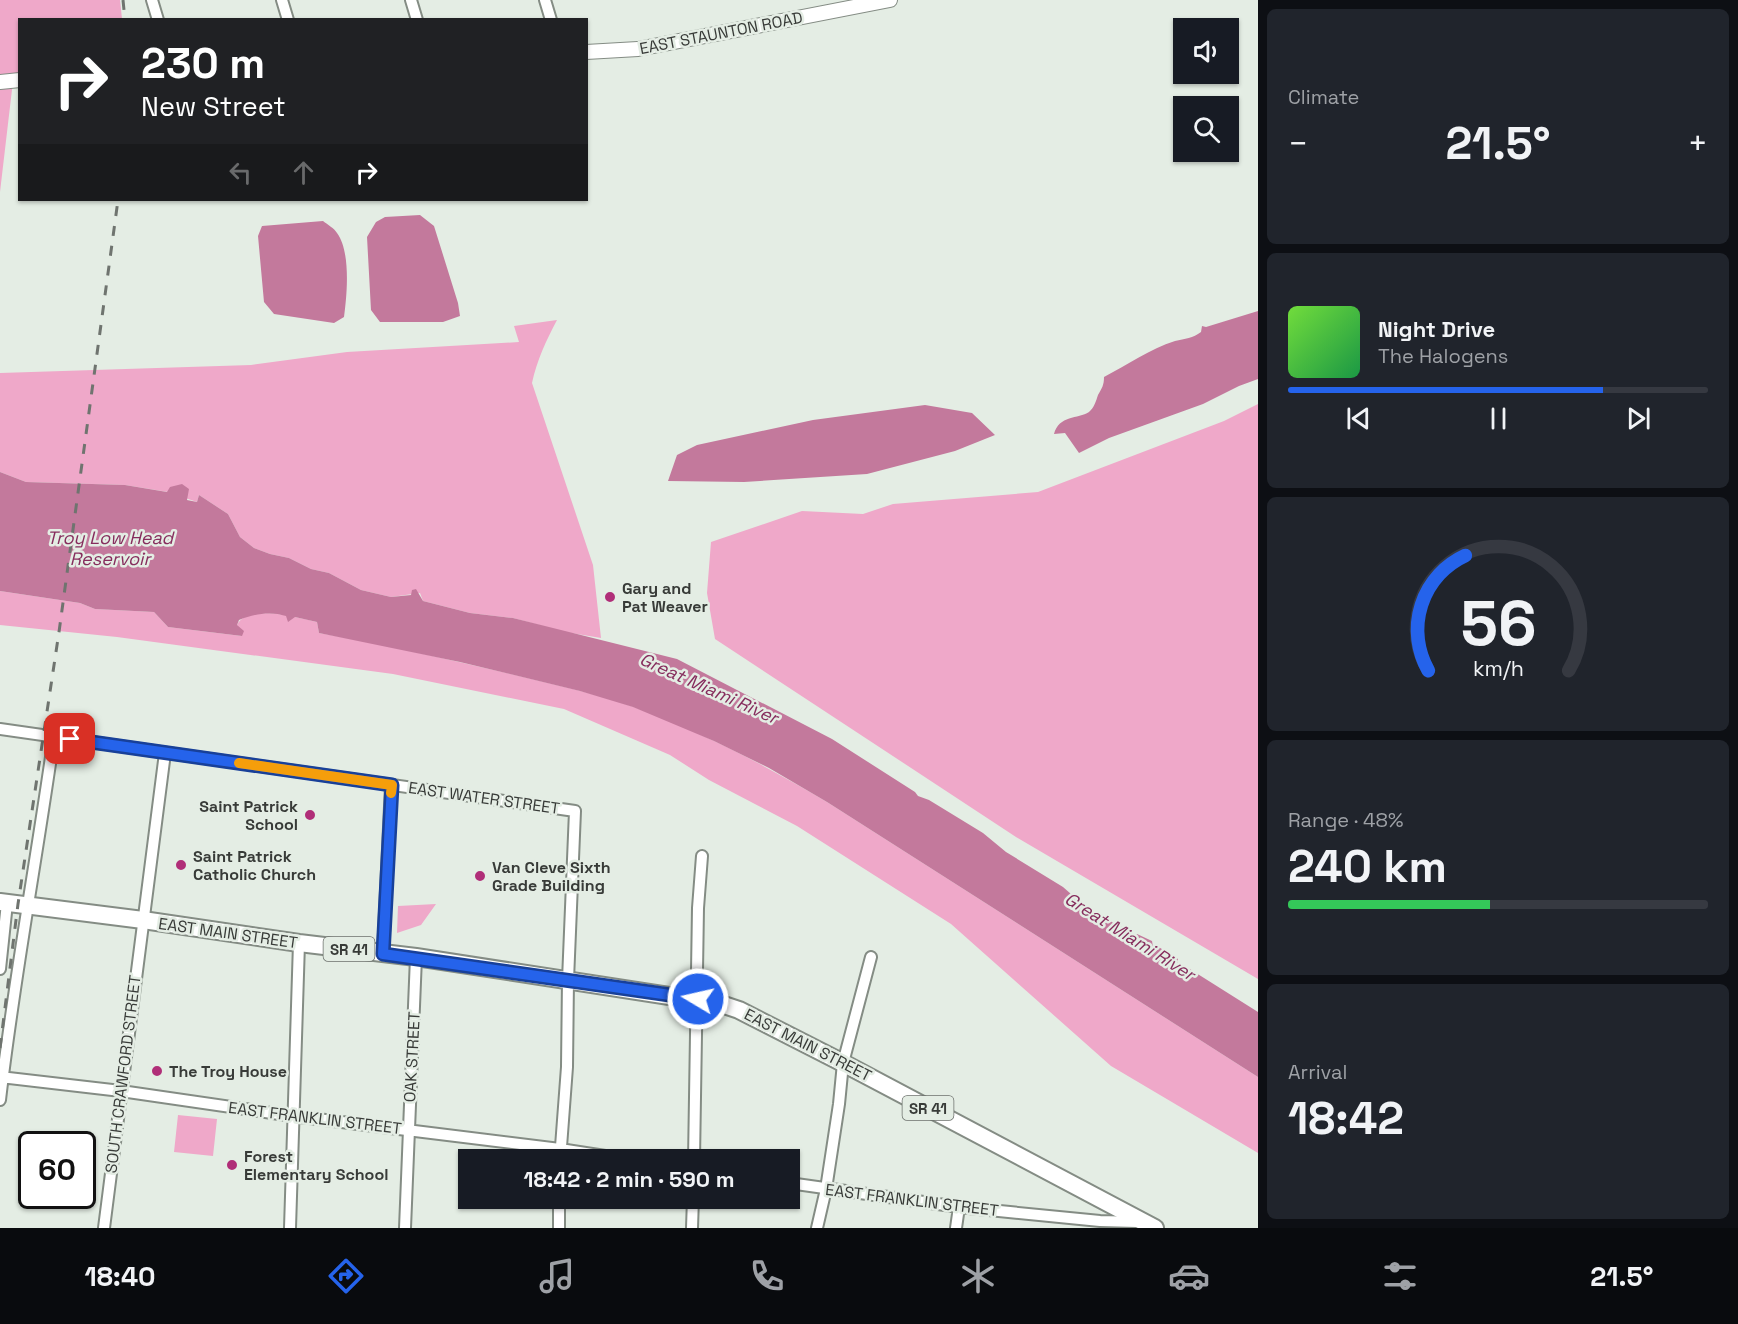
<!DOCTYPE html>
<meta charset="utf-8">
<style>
body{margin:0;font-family:"Space Grotesk",sans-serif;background:#20242c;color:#f1f3f6;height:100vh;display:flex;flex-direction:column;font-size:22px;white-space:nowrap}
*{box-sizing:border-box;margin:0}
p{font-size:20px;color:#9ea1a6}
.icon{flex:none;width:33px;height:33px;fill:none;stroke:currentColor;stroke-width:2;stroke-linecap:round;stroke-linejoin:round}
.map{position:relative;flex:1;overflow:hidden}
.side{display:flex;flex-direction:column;gap:9px;padding:9px;background:#0d0f14;width:480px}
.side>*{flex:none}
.banner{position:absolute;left:18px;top:18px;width:570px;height:183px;border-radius:0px;box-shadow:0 2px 4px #0004;background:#202124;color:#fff;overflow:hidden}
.controls{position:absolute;left:1173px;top:18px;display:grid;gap:12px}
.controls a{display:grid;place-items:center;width:66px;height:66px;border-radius:0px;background:#171b24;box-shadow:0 2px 4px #0004;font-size:30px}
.speed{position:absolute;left:18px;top:1131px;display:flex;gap:12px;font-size:30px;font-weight:700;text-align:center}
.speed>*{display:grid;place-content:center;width:78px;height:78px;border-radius:50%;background:#171b24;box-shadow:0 2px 4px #0004;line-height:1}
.speed .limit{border:3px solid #111;border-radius:9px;background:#fff;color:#111}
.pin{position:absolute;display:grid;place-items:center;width:51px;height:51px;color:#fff;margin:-26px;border-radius:12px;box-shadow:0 3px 9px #0006}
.me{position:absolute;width:66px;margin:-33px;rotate:279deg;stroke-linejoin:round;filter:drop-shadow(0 0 4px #0008)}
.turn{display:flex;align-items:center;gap:21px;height:126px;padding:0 24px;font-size:27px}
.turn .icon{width:78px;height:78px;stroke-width:2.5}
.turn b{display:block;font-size:42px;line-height:51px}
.lanes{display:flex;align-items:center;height:57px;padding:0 24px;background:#0003;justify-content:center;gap:30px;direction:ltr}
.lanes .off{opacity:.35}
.big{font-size:45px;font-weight:700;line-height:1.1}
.side .card{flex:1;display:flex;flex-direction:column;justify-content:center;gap:9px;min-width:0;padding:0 21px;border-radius:9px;background:#20242c}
.side .dial{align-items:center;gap:0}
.dial svg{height:156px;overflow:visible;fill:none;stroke:#363941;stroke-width:7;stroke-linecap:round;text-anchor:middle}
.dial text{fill:#f1f3f6;stroke:none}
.song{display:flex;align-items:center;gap:18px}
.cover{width:72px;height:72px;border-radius:9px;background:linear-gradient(135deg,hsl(100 70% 55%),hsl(140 70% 35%))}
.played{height:6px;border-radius:3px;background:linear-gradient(90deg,#2563eb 75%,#363941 75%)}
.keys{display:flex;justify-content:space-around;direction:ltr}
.heat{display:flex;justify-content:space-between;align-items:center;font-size:33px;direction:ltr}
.charge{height:9px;border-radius:4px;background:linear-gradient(90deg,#34c759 48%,#363941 0)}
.trip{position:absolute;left:458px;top:1149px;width:342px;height:60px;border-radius:0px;background:#171b24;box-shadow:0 2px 4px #0004;font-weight:700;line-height:60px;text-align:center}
.tab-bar{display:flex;height:96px;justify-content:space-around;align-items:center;background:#090b0e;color:#9ea1a6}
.tab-bar .icon{width:42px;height:42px}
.tab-bar .current{color:#2563eb}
.tab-bar b{font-size:27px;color:#f1f3f6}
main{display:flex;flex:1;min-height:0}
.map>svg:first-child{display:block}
.green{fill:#efa8c9}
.water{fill:#c3799c}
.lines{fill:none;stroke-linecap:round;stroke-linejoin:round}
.minor-casing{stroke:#848c84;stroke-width:14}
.secondary-casing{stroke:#848c84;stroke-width:16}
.primary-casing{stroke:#848c84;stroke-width:20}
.minor{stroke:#fff;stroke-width:10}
.secondary{stroke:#fff;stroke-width:14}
.primary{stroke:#fff;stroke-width:16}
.rail{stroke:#6f746f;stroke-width:3;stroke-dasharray:10 10;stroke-linecap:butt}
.route-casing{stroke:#184099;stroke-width:15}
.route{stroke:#2563eb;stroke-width:10}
.slow{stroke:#f59e0b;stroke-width:10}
.poi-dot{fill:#b02e78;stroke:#e4ede4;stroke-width:2}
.labels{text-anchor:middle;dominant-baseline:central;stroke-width:5;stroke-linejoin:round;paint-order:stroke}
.shield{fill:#e4ede4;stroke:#6c706c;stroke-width:1.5}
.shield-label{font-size:15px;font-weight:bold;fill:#383b38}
.street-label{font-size:16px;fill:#383b38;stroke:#e4ede4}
.poi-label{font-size:16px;font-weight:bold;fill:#383b38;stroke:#e4ede4;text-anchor:start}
.water-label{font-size:18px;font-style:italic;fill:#862d5d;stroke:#e4ede4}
</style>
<main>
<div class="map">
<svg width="1258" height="1228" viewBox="0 0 1258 1228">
<rect width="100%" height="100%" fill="#e4ede4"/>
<path class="green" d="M 0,0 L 120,0 L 122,19 L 20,20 L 19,80 L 13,81 L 0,192 Z
M 557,320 C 546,341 537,360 532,383 L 593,565 L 601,638 L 565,632 L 513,618 L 470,613 L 423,601 L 420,593 L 391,597 L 361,590 L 329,573 L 311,569 L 289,558 L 270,554 L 254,548 L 240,537 L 228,514 L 199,495 L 197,502 L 168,492 L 125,485 L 26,482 L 0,472 L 0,373 L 251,365 L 347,352 L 519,342 L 514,326 Z
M 1258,404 L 1258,979 L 1016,837 L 715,639 L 707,593 L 711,542 L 802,511 L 863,514 L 893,504 L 1038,492 L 1224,421 Z
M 0,591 L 80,603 L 95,609 L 154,612 L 168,627 L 242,636 L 237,625 C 248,603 299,618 317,622 L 319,633 C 383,644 447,659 511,674 C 552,684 594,693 634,707 C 702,732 765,765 827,802 L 1258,1077 L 1258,1153 L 1111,1066 L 951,924 L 797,826 L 709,780 L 670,755 L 564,709 L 393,674 L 117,637 L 0,625 Z
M 436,904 L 421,925 L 397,933 L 398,906 Z
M 178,1115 L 217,1119 L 213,1156 L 174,1152 Z"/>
<path class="water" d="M 420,215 L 434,226 L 458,303 L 460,316 L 443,322 L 380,322 L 371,310 L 367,237 L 376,222 L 385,217 Z
M 323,221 C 328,225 334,228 337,233 C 351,252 347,295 344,317 L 334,323 L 274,314 L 264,302 L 258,236 L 262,226 Z
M 1258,311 L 1258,379 L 1239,386 L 1203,404 L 1109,438 L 1079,453 L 1065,433 L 1054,434 C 1059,415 1078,419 1089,412 C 1094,408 1096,401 1098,395 C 1102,388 1104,385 1104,377 C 1127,365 1150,349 1175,341 C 1185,339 1193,338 1201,332 L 1202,326 L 1206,327 Z
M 925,405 L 972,413 L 995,435 L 955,451 L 867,474 L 744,482 L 668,481 L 677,455 L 697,445 L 813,420 Z
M 0,472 L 26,482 L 125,485 L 167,492 L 170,487 L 182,484 L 189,489 L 187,500 L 197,502 L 199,495 L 228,514 L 240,537 L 254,548 L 270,554 L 289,558 L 311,569 L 329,573 L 361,590 L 391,597 L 411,595 L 412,590 L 416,589 L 423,601 L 470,613 L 513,618 L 677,659 L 832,739 L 915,792 L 918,796 L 929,800 L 983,833 L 1006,852 L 1063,887 L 1071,894 L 1070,896 L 1115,924 L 1126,928 L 1128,933 L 1134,936 L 1137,934 L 1152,941 L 1153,947 L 1157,946 L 1178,959 L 1177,962 L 1184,970 L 1185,966 L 1258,1012 L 1258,1077 L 827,802 L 769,768 L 714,741 L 633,707 L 580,691 L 460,662 L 319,633 L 317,622 L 295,617 L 288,622 L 286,616 C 270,611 254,614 239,620 L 237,625 L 244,631 L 242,636 L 168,627 L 154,612 L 95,609 L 80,603 L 0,591 Z"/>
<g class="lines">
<defs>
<path id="minor" d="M 152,0 L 158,20
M 282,0 L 288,20
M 411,0 L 417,20
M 545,0 L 551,20
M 0,729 L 575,811 L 568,980 L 567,1067 L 560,1160
M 383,954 L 391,785
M 0,969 L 7,903
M 0,1077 L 121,1091 L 293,1116 L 560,1149 L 631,1160
M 0,1100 C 14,978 37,858 54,736
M 694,1160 L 698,908 L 702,856
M 789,1183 L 959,1207 L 1100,1221 L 1137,1222
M 104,1228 L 165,753
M 290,1228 L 299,943
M 405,1228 L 416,957
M 559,1228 L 559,1198
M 692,1228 L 693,1198
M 817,1228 L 826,1189 L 839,1104 L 843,1063 L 871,957
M 956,1228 L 959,1207"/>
<path id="secondary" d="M 586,52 L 638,49 L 890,0
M 0,82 L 20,80"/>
<path id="primary" d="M 0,902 L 143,920 L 299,943 L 416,957 L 721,1004 L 739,1010 L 843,1063 L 1155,1228"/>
</defs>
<use href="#minor" class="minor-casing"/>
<use href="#secondary" class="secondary-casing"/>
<use href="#primary" class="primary-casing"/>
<use href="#minor" class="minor"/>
<use href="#secondary" class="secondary"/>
<use href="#primary" class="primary"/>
<path class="rail" d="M 123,0 L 125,20
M 0,1048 L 18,904 L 59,632 L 118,200"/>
</g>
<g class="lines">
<defs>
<path id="route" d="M 70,739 L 392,785 L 383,954 L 698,999"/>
</defs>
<use href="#route" class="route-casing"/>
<use href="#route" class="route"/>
<path class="slow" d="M 239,763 L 392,785 L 391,793"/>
</g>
<g class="poi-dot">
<circle cx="610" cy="597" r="6"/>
<circle cx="310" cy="815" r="6"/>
<circle cx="181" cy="865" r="6"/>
<circle cx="480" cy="876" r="6"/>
<circle cx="157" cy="1071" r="6"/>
<circle cx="232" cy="1165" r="6"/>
</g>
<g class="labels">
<g class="shield">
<rect x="323.5" y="937" width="51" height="24" rx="4.5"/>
<rect x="902.5" y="1096" width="51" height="24" rx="4.5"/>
</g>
<g class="shield-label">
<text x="349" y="949">SR 41</text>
<text x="928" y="1108">SR 41</text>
</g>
<g class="street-label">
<text transform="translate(721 33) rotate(-11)">EAST STAUNTON ROAD</text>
<text transform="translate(484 798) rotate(8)">EAST WATER STREET</text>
<text transform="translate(228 933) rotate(8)">EAST MAIN STREET</text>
<text transform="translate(808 1045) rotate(27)">EAST MAIN STREET</text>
<text transform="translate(412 1057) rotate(-87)">OAK STREET</text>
<text transform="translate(123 1074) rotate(-83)">SOUTH CRAWFORD STREET</text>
<text transform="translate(315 1118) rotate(7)">EAST FRANKLIN STREET</text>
<text transform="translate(912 1200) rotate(7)">EAST FRANKLIN STREET</text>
</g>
<g class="poi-label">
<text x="622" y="588">Gary and<tspan x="622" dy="18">Pat Weaver</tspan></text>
<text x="298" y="806" text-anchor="end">Saint Patrick<tspan x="298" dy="18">School</tspan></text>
<text x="193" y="856">Saint Patrick<tspan x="193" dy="18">Catholic Church</tspan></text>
<text x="492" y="867">Van Cleve Sixth<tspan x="492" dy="18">Grade Building</tspan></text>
<text x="169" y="1071">The Troy House</text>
<text x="244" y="1156">Forest<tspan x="244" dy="18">Elementary School</tspan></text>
</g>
<g class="water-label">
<text x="110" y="537">Troy Low Head<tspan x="110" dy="21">Reservoir</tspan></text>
<text transform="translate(709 688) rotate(24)">Great Miami River</text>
<text transform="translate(1130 936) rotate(32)">Great Miami River</text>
</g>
</g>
</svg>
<div class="controls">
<a><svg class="icon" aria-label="sound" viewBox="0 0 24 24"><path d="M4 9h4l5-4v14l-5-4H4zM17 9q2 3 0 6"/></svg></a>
<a><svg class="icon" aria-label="search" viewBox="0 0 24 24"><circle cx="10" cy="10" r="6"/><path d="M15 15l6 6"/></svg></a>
</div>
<div class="speed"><div class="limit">60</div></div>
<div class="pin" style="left:70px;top:739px;background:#d93025"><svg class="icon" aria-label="arrive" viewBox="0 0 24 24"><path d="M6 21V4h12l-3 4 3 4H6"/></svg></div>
<svg class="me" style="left:698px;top:999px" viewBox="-20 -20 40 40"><circle r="17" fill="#2563eb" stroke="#fff" stroke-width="3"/><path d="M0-11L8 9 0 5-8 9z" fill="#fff"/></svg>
<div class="trip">18:42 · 2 min · 590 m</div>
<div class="banner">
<div class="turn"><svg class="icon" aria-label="right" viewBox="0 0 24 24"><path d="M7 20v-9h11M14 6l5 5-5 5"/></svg><div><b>230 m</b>New Street</div></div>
<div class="lanes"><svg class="icon off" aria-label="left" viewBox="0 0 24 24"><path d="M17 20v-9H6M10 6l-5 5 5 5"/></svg><svg class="icon off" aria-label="ahead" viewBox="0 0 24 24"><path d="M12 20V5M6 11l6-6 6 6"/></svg><svg class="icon" aria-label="right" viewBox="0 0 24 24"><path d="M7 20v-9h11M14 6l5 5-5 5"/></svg></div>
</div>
</div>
<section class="side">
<div class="card"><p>Climate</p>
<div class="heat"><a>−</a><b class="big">21.5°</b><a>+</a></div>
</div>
<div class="card">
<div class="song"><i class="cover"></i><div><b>Night Drive</b><p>The Halogens</p></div></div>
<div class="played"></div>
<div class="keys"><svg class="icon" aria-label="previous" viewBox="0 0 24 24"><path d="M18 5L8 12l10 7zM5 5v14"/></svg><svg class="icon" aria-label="pause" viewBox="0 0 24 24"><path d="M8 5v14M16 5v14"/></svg><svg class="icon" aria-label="next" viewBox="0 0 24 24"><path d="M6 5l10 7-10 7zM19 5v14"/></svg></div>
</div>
<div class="card dial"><svg viewBox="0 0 100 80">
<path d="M14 69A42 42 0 1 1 86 69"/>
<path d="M14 69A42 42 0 0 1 33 10" stroke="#2563eb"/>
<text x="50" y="56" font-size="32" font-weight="700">56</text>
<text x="50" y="72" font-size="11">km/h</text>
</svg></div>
<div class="card"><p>Range · 48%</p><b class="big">240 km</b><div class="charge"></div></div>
<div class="card"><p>Arrival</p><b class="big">18:42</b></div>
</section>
</main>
<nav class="tab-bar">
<b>18:40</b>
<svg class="icon current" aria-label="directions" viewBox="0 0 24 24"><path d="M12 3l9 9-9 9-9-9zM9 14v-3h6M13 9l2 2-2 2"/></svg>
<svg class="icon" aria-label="music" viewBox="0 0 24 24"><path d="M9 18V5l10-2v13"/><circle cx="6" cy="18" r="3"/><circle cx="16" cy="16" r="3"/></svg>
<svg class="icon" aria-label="phone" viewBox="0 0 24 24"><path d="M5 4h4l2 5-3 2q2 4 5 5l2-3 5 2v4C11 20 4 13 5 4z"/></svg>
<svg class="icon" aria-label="climate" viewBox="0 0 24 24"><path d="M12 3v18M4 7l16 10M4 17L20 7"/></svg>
<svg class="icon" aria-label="car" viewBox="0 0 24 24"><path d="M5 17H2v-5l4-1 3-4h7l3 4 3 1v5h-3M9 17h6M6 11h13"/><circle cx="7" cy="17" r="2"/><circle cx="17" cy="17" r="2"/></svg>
<svg class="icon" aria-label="filters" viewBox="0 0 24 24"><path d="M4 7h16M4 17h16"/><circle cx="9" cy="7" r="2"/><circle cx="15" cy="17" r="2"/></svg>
<b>21.5°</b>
</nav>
